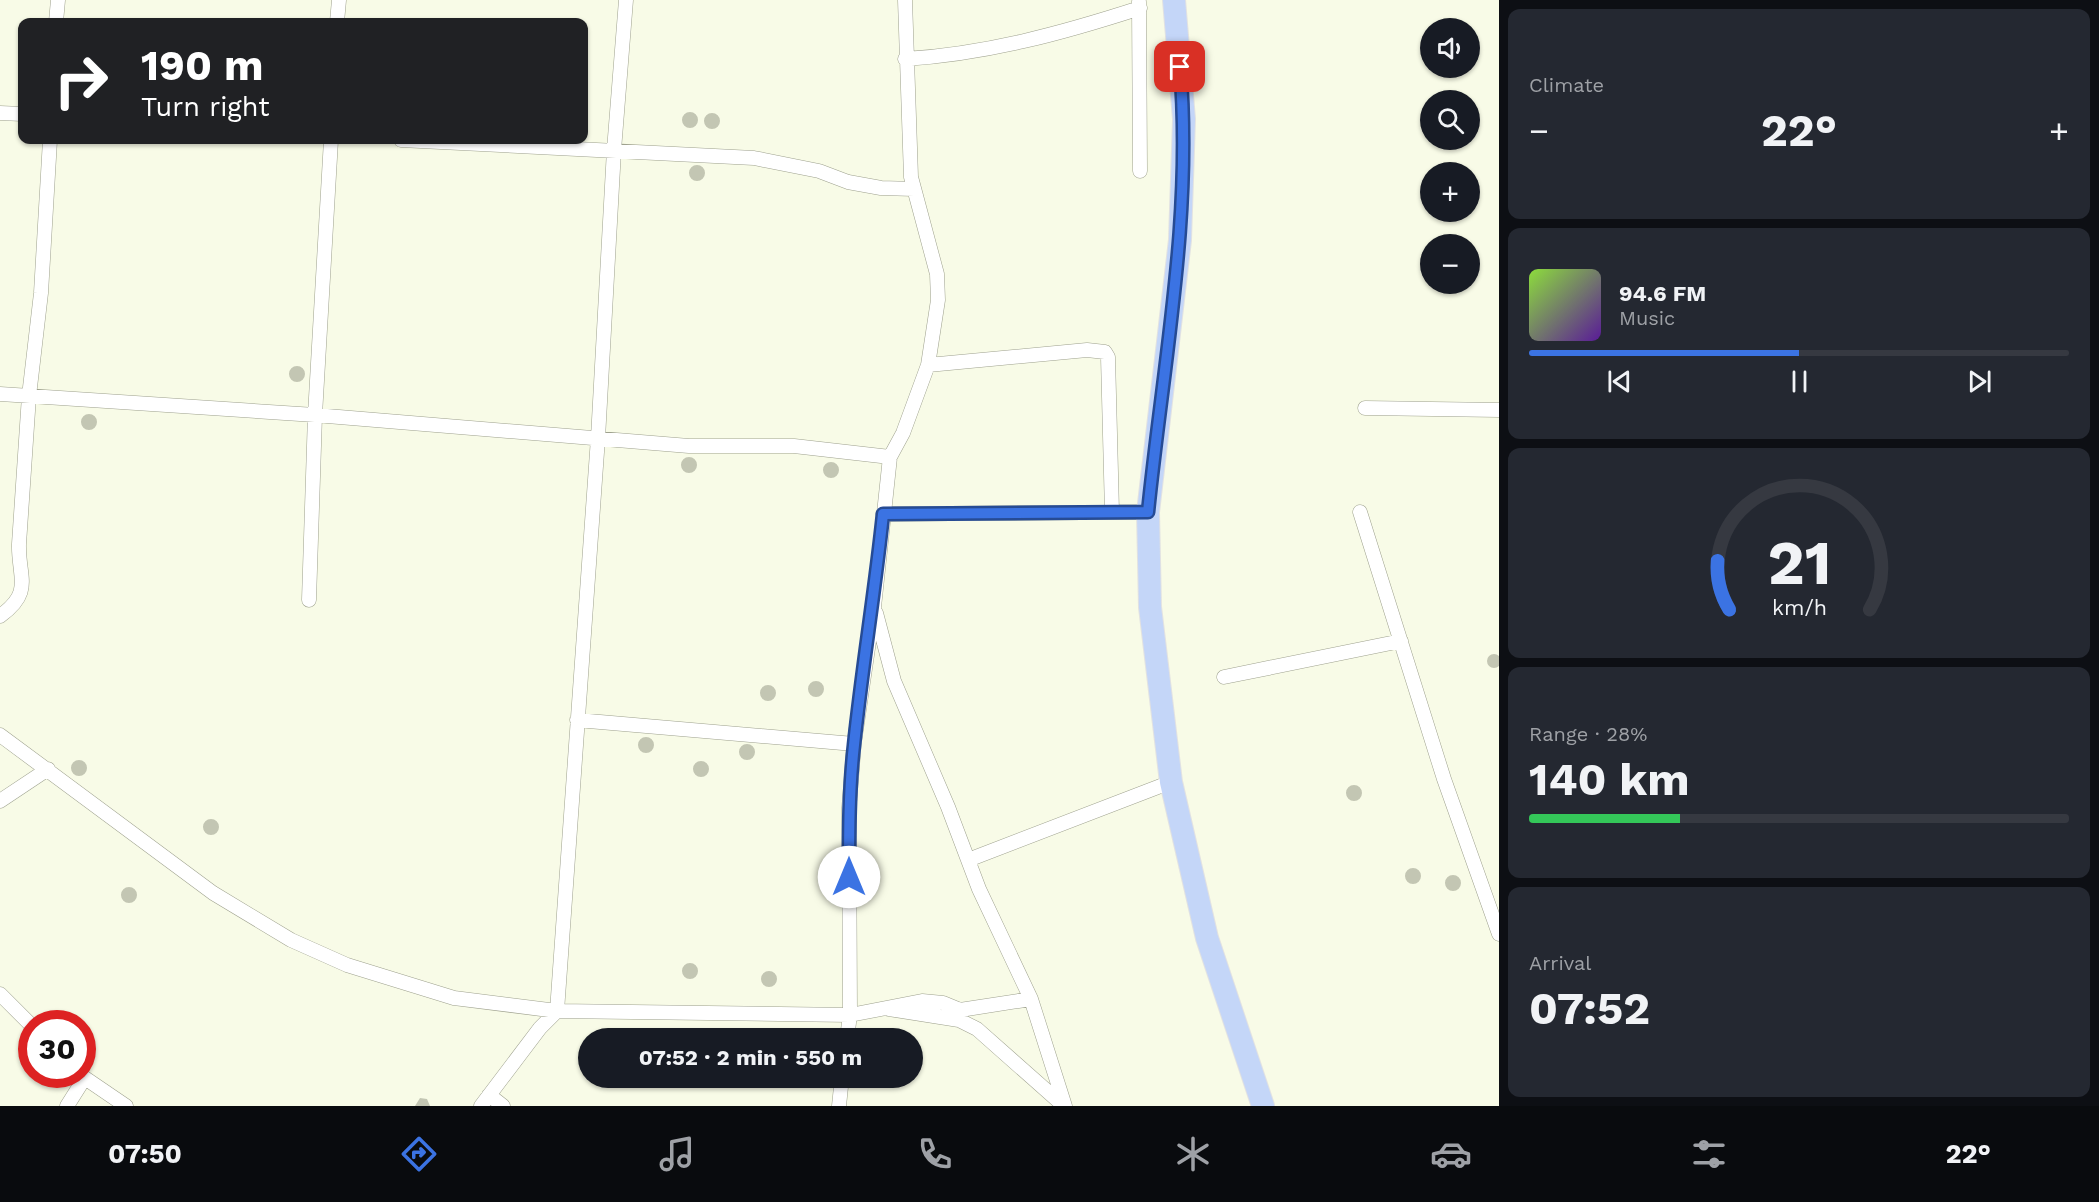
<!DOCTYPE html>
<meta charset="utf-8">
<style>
body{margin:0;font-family:"Work Sans",sans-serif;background:#242831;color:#f1f3f6;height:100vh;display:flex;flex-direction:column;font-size:22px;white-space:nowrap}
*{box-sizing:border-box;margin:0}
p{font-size:20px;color:#9ea1a6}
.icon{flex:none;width:33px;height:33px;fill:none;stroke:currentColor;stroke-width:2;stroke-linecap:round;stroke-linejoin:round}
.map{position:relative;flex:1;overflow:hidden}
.details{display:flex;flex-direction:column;gap:9px;padding:9px;background:#0d0f14;width:600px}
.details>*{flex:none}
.top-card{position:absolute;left:18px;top:18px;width:570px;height:126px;border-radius:12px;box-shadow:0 2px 4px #0004;background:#202124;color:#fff;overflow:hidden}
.buttons{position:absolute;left:1420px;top:18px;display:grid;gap:12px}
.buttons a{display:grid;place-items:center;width:60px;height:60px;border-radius:50%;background:#171b24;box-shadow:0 2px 4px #0004;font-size:30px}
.speed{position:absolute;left:18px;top:1010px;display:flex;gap:12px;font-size:30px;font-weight:700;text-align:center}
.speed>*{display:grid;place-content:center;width:78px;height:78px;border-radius:50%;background:#171b24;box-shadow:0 2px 4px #0004;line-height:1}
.speed .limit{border:9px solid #d22;background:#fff;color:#111}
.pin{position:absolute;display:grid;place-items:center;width:51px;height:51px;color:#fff;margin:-26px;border-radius:12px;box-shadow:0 3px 9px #0006}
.me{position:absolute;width:66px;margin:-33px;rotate:0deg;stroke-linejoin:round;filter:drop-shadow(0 0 4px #0008)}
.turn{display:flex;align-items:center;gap:21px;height:126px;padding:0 24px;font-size:27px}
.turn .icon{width:78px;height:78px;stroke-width:2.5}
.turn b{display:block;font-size:42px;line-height:51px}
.big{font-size:45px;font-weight:700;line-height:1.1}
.details .card{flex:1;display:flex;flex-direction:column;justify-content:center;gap:9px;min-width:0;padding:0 21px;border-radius:12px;background:#242831}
.details .dial{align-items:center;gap:0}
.dial svg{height:156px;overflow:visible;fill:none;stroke:#363941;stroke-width:7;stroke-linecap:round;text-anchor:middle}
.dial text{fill:#f1f3f6;stroke:none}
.song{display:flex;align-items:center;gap:18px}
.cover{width:72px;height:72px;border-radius:9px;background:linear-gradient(135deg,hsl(90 70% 55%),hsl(270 70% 35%))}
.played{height:6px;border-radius:3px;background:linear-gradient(90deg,#3b73e3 50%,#363941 50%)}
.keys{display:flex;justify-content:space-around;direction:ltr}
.heat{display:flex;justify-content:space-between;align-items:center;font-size:33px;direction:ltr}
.charge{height:9px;border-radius:4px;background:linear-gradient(90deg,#34c759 28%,#363941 0)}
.trip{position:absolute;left:578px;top:1028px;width:345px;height:60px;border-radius:30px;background:#171b24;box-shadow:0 2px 4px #0004;font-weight:700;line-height:60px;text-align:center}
.tab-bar{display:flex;height:96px;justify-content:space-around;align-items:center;background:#090b0e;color:#9ea1a6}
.tab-bar .icon{width:42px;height:42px}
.tab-bar .selected{color:#3b73e3}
.tab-bar b{font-size:27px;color:#f1f3f6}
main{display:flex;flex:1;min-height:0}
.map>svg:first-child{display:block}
.building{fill:#c3c6b3}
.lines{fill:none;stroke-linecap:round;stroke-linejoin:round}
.minor-casing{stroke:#9ea18e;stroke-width:15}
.trunk-casing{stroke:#e2e2e2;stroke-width:24}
.minor{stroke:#fff;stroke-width:14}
.trunk{stroke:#c4d6f8;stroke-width:22}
.route-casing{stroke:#264b94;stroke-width:15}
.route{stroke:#3b73e3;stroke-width:10}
</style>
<main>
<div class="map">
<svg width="1499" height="1106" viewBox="0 0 1499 1106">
<rect width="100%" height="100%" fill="#f8fbe7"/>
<path class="building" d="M682 120a8 8 0 1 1 16 0a8 8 0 1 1-16 0Z
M704 121a8 8 0 1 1 16 0a8 8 0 1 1-16 0Z
M689 173a8 8 0 1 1 16 0a8 8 0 1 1-16 0Z
M289 374a8 8 0 1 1 16 0a8 8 0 1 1-16 0Z
M81 422a8 8 0 1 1 16 0a8 8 0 1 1-16 0Z
M681 465a8 8 0 1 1 16 0a8 8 0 1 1-16 0Z
M823 470a8 8 0 1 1 16 0a8 8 0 1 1-16 0Z
M1487 661a7 7 0 1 1 14 0a7 7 0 1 1-14 0Z
M808 689a8 8 0 1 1 16 0a8 8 0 1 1-16 0Z
M760 693a8 8 0 1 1 16 0a8 8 0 1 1-16 0Z
M638 745a8 8 0 1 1 16 0a8 8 0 1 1-16 0Z
M739 752a8 8 0 1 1 16 0a8 8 0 1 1-16 0Z
M71 768a8 8 0 1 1 16 0a8 8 0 1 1-16 0Z
M693 769a8 8 0 1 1 16 0a8 8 0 1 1-16 0Z
M1346 793a8 8 0 1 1 16 0a8 8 0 1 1-16 0Z
M203 827a8 8 0 1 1 16 0a8 8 0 1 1-16 0Z
M1405 876a8 8 0 1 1 16 0a8 8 0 1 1-16 0Z
M1445 883a8 8 0 1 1 16 0a8 8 0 1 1-16 0Z
M121 895a8 8 0 1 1 16 0a8 8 0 1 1-16 0Z
M682 971a8 8 0 1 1 16 0a8 8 0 1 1-16 0Z
M761 979a8 8 0 1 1 16 0a8 8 0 1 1-16 0Z
M 420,1098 L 427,1099 L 430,1106 L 415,1106 Z"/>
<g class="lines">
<defs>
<path id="minor" d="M 1139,2 L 1140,171
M 56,22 L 58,0
M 337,22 L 339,0
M 905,59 C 986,54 1063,33 1140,8
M 0,113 L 22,114
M 401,140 L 754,158 L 819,171 L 848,182 L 881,188 L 914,189
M 928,365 L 1087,350 L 1105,352 L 1108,357 L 1112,512
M 0,394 L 315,415 L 689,446 L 794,446 L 890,457
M 1365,408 L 1499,410
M 1360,512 L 1444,779 L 1499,934
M 883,514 L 1148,512
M 309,600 L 315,415 L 331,140
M 876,613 L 894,681 L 948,807 L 979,889 L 1031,999 L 1065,1106
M 0,616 C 34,592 18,577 19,544 L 29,396 L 41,293 L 50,140
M 1224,677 L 1401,641
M 577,720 L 854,744
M 0,735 L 213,893 L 291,940 L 347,965 L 454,998 L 557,1011 L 850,1015 L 922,1001 L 943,1003 L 960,1010 L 1031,999
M 0,801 L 48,769
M 968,860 L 1171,782
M 0,994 L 32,1026
M 889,1009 L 959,1020 L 977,1029 L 1064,1106
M 847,1038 L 850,1015 L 849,808 L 854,744 L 874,607 L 890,457 L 903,433 L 928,365 L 938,300 L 937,274 L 911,177 L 905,0
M 79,1074 L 126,1106
M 489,1095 L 503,1106
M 67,1106 L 84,1079
M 481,1106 L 540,1028 L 557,1011 L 598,438 L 614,150 L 626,0
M 839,1106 L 842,1077"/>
<path id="trunk" d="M 1174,0 L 1184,119 L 1180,240 L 1148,512 L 1150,607 L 1171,782 L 1207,938 L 1263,1106"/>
</defs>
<use href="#minor" class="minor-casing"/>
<use href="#trunk" class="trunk-casing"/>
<use href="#minor" class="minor"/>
<use href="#trunk" class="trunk"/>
</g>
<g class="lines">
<defs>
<path id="route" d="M 849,877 C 849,833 849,789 854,745 C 862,668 875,591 883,514 L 1148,512 C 1163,364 1193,216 1180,67"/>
</defs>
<use href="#route" class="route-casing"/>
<use href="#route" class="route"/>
</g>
</svg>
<div class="buttons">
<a><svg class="icon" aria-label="sound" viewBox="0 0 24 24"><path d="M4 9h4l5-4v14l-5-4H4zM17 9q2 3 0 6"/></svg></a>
<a><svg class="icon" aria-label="search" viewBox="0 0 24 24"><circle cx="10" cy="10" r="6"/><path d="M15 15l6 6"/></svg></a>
<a>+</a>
<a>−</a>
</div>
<div class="speed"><div class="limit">30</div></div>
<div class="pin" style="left:1180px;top:67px;background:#d93025"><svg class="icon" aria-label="arrive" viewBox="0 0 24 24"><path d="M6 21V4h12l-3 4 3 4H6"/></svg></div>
<svg class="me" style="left:849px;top:877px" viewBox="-20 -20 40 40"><circle r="19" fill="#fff"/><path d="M0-13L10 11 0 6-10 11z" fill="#3b73e3"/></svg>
<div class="trip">07:52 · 2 min · 550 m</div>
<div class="top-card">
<div class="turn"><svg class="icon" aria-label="right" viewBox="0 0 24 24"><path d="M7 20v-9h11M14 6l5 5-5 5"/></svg><div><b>190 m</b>Turn right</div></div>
</div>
</div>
<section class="details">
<div class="card"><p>Climate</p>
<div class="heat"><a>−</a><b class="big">22°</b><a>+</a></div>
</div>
<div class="card">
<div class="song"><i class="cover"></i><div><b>94.6 FM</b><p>Music</p></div></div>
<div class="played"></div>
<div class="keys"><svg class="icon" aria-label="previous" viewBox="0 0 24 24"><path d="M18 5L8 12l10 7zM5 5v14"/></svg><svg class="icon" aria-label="pause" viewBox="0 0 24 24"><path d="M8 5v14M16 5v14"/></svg><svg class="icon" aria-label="next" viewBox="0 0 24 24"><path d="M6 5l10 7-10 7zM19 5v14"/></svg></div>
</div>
<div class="card dial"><svg viewBox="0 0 100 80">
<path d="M14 69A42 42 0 1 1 86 69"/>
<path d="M14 69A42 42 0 0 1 8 44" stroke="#3b73e3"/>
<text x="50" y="56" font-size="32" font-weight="700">21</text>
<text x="50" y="72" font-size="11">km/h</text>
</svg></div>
<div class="card"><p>Range · 28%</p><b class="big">140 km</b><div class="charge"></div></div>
<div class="card"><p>Arrival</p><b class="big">07:52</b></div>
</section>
</main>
<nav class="tab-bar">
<b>07:50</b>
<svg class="icon selected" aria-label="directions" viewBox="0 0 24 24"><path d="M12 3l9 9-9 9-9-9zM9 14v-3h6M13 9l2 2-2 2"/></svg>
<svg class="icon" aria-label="music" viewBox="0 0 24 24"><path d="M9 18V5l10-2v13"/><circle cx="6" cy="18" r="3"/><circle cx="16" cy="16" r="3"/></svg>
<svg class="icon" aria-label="phone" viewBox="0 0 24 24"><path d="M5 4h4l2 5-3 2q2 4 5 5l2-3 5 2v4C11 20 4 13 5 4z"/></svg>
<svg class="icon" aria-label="climate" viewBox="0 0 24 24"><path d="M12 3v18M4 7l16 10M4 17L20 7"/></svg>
<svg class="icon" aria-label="car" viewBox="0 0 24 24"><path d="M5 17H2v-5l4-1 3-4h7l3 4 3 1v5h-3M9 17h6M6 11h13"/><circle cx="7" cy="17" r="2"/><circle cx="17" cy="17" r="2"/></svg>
<svg class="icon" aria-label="filters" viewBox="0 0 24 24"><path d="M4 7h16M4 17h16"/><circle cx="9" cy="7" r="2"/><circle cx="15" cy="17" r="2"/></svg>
<b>22°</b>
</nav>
